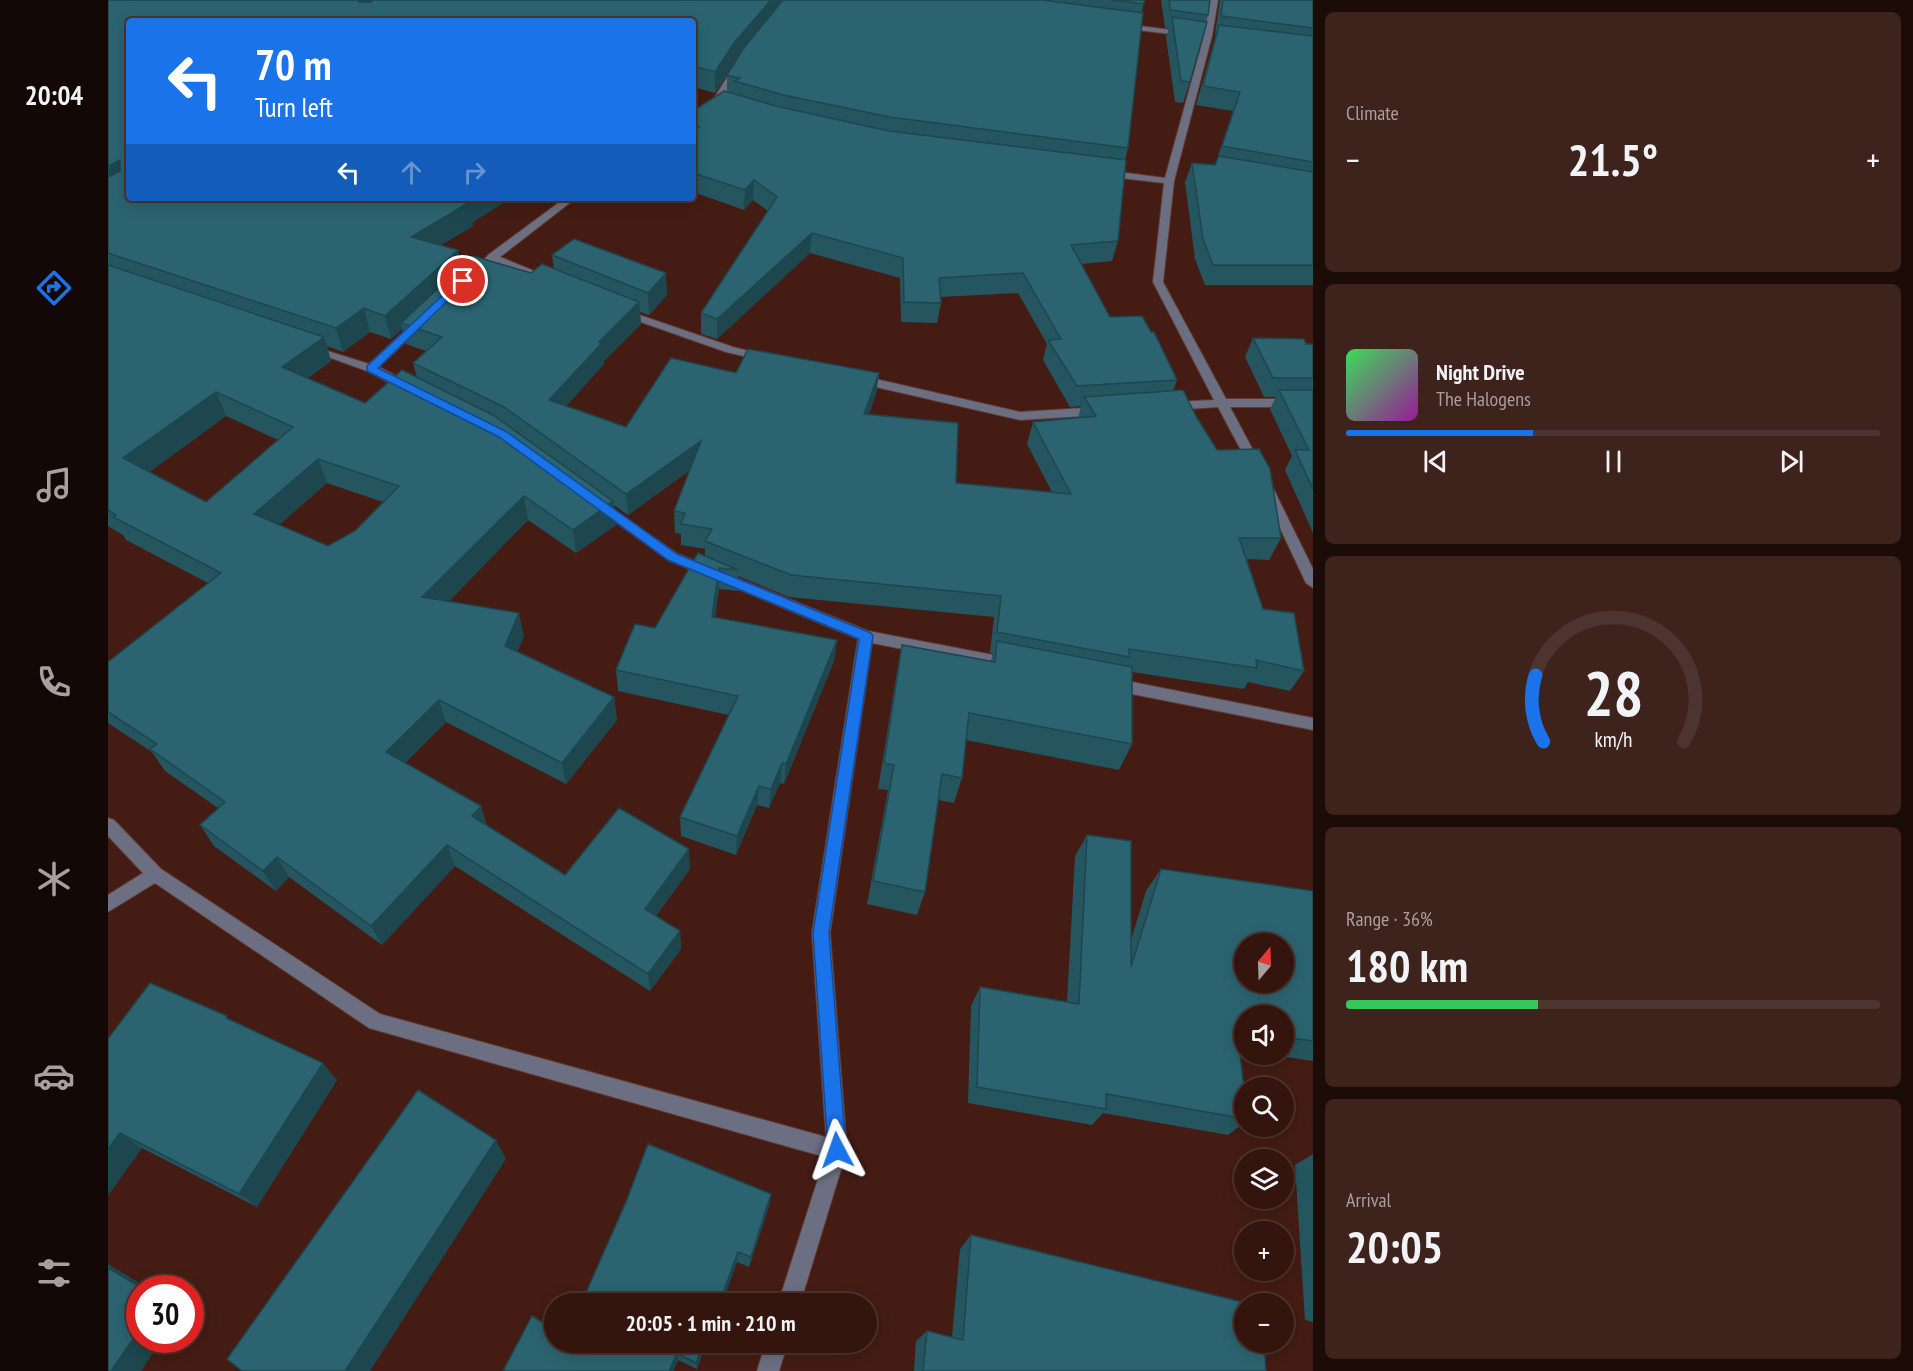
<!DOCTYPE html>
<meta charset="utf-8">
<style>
body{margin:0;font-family:"PT Sans Narrow",sans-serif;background:#3e221c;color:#f1f3f6;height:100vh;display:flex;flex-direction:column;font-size:22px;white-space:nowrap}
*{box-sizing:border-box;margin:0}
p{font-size:20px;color:#a99f9e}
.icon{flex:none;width:33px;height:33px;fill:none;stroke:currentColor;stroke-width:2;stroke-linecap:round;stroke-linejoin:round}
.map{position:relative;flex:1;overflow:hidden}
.drawer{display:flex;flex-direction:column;gap:12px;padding:12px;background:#1c0c08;width:600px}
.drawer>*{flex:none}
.guide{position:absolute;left:18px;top:18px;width:570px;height:183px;border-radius:6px;box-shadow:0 3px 15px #0003,0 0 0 2px #4e342e;background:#1a73e8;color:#fff;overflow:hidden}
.needle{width:39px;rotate:19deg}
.buttons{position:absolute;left:1126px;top:933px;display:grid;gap:12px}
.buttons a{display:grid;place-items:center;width:60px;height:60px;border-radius:50%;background:#33150e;box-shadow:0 3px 15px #0003,0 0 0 2px #4e342e;font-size:30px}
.speed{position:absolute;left:18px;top:1275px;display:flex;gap:12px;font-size:30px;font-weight:700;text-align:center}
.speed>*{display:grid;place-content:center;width:78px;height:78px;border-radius:50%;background:#33150e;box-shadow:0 3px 15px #0003,0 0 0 2px #4e342e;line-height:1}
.speed .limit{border:9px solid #d22;background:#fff;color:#111}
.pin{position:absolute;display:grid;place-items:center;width:51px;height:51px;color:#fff;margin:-26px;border:3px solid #fff;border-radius:50%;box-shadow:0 2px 6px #0007}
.me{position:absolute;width:66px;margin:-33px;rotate:356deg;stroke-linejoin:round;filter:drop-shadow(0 0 4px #0008)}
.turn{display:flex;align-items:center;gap:21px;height:126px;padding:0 30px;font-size:27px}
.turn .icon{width:78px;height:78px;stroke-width:2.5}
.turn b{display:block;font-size:42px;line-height:51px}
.lanes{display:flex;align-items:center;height:57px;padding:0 30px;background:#0003;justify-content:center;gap:30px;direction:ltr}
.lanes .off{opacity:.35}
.big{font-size:45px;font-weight:700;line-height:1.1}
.drawer .card{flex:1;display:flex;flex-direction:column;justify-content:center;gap:9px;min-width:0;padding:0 21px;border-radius:9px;background:#3e221c}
.drawer .dial{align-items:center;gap:0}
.dial svg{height:156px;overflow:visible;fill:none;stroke:#4e342e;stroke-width:7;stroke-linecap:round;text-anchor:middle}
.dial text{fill:#f1f3f6;stroke:none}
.song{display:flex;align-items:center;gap:18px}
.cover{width:72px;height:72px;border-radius:9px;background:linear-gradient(135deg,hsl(130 70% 55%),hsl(300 70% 35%))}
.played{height:6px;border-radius:3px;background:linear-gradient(90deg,#1a73e8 35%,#4e342e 35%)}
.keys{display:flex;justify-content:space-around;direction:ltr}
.heat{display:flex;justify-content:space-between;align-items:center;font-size:33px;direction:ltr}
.charge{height:9px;border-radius:4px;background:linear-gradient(90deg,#34c759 36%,#4e342e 0)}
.trip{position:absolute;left:436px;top:1293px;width:333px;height:60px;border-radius:30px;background:#33150e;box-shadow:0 3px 15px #0003,0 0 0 2px #4e342e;font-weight:700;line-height:60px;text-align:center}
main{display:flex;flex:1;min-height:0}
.menu{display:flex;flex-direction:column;width:108px;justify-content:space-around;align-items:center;background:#140806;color:#a99f9e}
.menu .icon{width:42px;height:42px}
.menu .on{color:#1a73e8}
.menu b{font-size:27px;color:#f1f3f6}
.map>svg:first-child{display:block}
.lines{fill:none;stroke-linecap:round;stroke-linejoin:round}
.minor-casing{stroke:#613b32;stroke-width:2}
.minor{fill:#6b6f81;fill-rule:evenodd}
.wall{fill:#255660;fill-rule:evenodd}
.shaded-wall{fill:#1e464e}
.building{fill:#2b6470;stroke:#1e464e;stroke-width:1.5;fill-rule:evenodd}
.route{fill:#1a73e8;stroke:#114b97;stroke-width:1.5}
</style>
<main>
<nav class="menu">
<b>20:04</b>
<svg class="icon on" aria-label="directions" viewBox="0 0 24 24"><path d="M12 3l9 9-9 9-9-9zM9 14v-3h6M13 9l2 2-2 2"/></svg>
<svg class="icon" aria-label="music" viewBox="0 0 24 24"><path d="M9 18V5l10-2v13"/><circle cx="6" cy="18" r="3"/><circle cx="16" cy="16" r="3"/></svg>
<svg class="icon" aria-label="phone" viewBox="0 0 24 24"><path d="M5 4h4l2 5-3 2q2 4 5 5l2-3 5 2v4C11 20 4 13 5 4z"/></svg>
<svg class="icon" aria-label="climate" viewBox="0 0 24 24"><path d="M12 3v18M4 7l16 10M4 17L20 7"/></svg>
<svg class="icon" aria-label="car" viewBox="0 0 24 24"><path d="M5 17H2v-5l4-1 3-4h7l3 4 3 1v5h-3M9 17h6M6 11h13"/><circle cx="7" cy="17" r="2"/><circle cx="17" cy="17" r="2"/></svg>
<svg class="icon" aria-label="filters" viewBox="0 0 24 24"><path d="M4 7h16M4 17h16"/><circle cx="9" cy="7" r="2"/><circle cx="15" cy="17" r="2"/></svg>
</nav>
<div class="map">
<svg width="1205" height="1371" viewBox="0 0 1205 1371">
<rect width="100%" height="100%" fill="#441c13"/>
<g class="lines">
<defs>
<path id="minor" d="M 1102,0 L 1110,0 L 1104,36 L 1066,181 L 1055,282 L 1118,399 L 1205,399 L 1205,407 L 1122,407 L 1154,467 L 1148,471 L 1142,467 L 1110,407 L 1064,410 L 1058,406 L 1064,402 L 1106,400 L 1045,282 L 1056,183 L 996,176 L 991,173 L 996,170 L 1057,178 L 1096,36 Z
M 1015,24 L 1080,32 L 1084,34 L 1080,36 L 1012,28 L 1011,26 Z
M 626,66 L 633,68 L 611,104 L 585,118 L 585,111 L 605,100 Z
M 457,198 L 468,198 L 392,257 L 441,277 L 441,281 L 433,281 L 386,262 L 376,263 L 375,261 L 380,255 Z
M 514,309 L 625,347 L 661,356 L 663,358 L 657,361 L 618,352 L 510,314 L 508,312 Z
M 311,320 L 317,323 L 315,325 L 271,367 L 305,385 L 305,391 L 297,391 L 259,371 L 198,349 L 204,346 L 261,364 L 307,321 Z
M 750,375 L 912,412 L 992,407 L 998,411 L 992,415 L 912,420 L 746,382 L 746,376 Z
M 1159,484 L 1165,488 L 1205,569 L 1205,588 L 1198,583 L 1153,488 Z
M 490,499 L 570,554 L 760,631 L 901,658 L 906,660 L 908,664 L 906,668 L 901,670 L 764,643 L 722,933 L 739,1150 L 692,1304 L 670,1304 L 717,1157 L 261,1028 L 47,883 L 0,912 L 0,895 L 35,873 L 0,836 L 0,818 L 6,820 L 53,869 L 272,1014 L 718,1137 L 704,933 L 750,639 L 560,560 L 485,506 L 483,503 Z
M 1004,678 L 1205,718 L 1205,730 L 1004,690 L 999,688 L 997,684 L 999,680 Z
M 658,1342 L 680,1342 L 671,1371 L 649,1371 Z"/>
</defs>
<use href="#minor" class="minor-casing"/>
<use href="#minor" class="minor"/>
</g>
<path class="wall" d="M 0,0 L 1036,0 L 1034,13 L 1020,148 L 1017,160 L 1010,241 L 1004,261 L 973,264 L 1002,317 L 1069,380 L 1065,391 L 1089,418 L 1109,450 L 1173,538 L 1161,560 L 1139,559 L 1155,609 L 1196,671 L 1182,691 L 1140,682 L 1136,689 L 1024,672 L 1024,744 L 1011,770 L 858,740 L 854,778 L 846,803 L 830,800 L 817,892 L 809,915 L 759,904 L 780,790 L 770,789 L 789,672 L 794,645 L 883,661 L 885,653 L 882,653 L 886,617 L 681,597 L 630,576 L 630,591 L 611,589 L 607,617 L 729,640 L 726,661 L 676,784 L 672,783 L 661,808 L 649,805 L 628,855 L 573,836 L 572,817 L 621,715 L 510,691 L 508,670 L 547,628 L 597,556 L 597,549 L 573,545 L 573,534 L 567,533 L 566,511 L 581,471 L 520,515 L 506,505 L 508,525 L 468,553 L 420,520 L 340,602 L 416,636 L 409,652 L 506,697 L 509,720 L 458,784 L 338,722 L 297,763 L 373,806 L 379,826 L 457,875 L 582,869 L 548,916 L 572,931 L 573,949 L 542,991 L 347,866 L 274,945 L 181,877 L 168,891 L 106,846 L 92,825 L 110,808 L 57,771 L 44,752 L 0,723 L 0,662 L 100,583 L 18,540 L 15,535 L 0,526 ZM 21,21 L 585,21 L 585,87 L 607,93 L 619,75 L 619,92 L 585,111 L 585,192 L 636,210 L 645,200 L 660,211 L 593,313 L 593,334 L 609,339 L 702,253 L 792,278 L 793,322 L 829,323 L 833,303 L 832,297 L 910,293 L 939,344 L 935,360 L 962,407 L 973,406 L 970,418 L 925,422 L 919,444 L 944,492 L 848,483 L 761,414 L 768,394 L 771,373 L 628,373 L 518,427 L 458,406 L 496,364 L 496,361 L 533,324 L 532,312 L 541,315 L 559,295 L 444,255 L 446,269 L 423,273 L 353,268 L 333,245 L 365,226 L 364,223 ZM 294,329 L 298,344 L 318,351 L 305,363 L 309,378 L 257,403 L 200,378 L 223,361 L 219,346 L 235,352 L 262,332 L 283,339 ZM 118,416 L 170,440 L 98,502 L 41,472 ZM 219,483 L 275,502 L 247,531 L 220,546 L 171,525 Z
M 1053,0 L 1102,0 L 1100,15 L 1082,82 L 1075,103 L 1067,102 L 1058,37 L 1061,28 L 1057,28 Z
M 1112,0 L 1205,0 L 1205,285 L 1097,285 L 1087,259 L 1077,182 L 1084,163 L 1107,165 L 1125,111 L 1088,105 L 1108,34 L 1107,34 Z
M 1145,338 L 1205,344 L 1205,533 L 1177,470 L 1184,456 L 1162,409 L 1168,397 L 1156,397 L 1137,357 Z
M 979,835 L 1023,940 L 1038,891 L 1053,869 L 1205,891 L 1205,1061 L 1158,1054 L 1176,1054 L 1176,1016 L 1137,1016 L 1137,1051 L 1131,1051 L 1137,1096 L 1137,1122 L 1120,1135 L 995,1113 L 984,1125 L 860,1103 L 863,1006 L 872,987 L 959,1002 L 967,856 Z
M 123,1020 L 229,1080 L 149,1207 L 34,1148 L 0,1195 L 0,1039 Z
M 1205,1154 L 1205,1322 L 1197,1320 L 1187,1165 Z
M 663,1194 L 661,1206 L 641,1267 L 629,1262 L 614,1304 L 473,1304 Z
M 863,1235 L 1158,1371 L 806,1371 L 808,1341 L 819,1331 L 844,1337 L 852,1249 Z
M 447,1342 L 599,1342 L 589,1369 L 570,1360 L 565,1371 L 395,1371 Z"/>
<path class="shaded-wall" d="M 251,0 L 279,0 L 256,19 Z
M 663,0 L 679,0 L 625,65 L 607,93 L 607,72 L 626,43 Z
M 12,160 L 21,182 L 0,193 L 0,166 Z
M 646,180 L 645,200 L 636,210 L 637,190 Z
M 363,198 L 403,198 L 364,223 L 365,226 L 308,260 L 303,237 Z
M 704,233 L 702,253 L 609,339 L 609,319 Z
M 350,250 L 354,274 L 293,323 L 294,329 L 283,339 L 277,316 Z
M 558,273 L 559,295 L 541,315 L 540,293 Z
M 531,302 L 533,324 L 496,361 L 496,364 L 444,422 L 441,400 L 491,342 Z
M 256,308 L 262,332 L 235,352 L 228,328 Z
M 216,337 L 223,361 L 183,391 L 174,367 Z
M 771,373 L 768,394 L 753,436 L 756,414 Z
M 108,392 L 118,416 L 28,482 L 15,458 Z
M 593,441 L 593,462 L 520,515 L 518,494 Z
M 210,459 L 219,483 L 157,537 L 146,514 Z
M 416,496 L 420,520 L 321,620 L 314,597 Z
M 505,501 L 508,525 L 468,553 L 465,530 Z
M 611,568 L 611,589 L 604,638 L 604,617 Z
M 411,613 L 416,636 L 402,669 L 397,646 Z
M 729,640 L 726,661 L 676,784 L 678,764 Z
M 506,697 L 509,720 L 458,784 L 454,763 Z
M 331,700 L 338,722 L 286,773 L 278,752 Z
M 674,763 L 672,783 L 661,808 L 663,789 Z
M 651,786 L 649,805 L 628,855 L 629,836 Z
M 373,806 L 379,827 L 364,816 Z
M 339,845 L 347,866 L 274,945 L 263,926 Z
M 581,849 L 582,869 L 539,928 L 537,909 Z
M 169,857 L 181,877 L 168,891 L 155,871 Z
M 572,931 L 573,949 L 542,991 L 540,974 Z
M 215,1063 L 229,1080 L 149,1207 L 131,1194 Z
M 12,1133 L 34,1148 L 0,1195 L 0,1149 Z
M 388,1140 L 398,1159 L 262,1371 L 237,1371 Z
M 663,1194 L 661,1206 L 641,1267 L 643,1257 Z
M 630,1252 L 629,1262 L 614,1304 L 611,1304 Z
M 0,1264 L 40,1288 L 34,1288 L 0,1268 Z
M 32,1329 L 32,1340 L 54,1340 L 33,1371 L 3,1371 Z
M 596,1342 L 599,1342 L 589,1369 L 588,1363 Z
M 569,1353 L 570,1360 L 565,1371 L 561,1371 Z"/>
<path class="building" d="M 0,0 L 251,0 L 251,2 L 263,2 L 265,0 L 663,0 L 626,43 L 607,72 L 585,66 L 585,21 L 21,21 L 21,198 L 363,198 L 357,202 L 360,203 L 303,237 L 350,250 L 277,316 L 256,308 L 228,328 L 0,253 L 0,177 L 12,171 L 12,160 L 0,166 Z
M 675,0 L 934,0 L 1035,13 L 1020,148 L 782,117 L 675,95 L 627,81 L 632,78 L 619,75 L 635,49 Z
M 1004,0 L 1036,0 L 1036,4 Z
M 1061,0 L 1102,0 L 1100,15 L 1062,10 Z
M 1115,0 L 1205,0 L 1205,28 L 1113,16 Z
M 1064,17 L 1099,22 L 1082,82 L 1073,81 Z
M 1111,25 L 1205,36 L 1205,162 L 1114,146 L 1132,92 L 1095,86 Z
M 616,91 L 668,106 L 781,131 L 1018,160 L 1010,241 L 963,245 L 1002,317 L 1034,316 L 1043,332 L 1046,332 L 1069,380 L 969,386 L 940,340 L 953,339 L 915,273 L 831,278 L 833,303 L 796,302 L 795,258 L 704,233 L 609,319 L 593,313 L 669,197 L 646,180 L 637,190 L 585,173 L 585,131 L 591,127 L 585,125 L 585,111 Z
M 1111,156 L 1205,172 L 1205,265 L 1105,265 L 1095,239 L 1084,163 L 1107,165 Z
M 466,239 L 558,273 L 540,293 L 444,255 Z
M 365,256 L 423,273 L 434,264 L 531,302 L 491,342 L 494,343 L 441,400 L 518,427 L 563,358 L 628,373 L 640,349 L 771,373 L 756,414 L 850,423 L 848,483 L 963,494 L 925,422 L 988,416 L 976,397 L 1075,390 L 1089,418 L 1109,450 L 1151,449 L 1162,469 L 1173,538 L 1131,538 L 1155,609 L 1186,613 L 1196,671 L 1148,660 L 1149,668 L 1021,649 L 1021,657 L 889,632 L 893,596 L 683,575 L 597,541 L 604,529 L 573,524 L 577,513 L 566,511 L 593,441 L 518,494 L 396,407 L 305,363 L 334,337 L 293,323 Z
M 0,265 L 216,337 L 174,367 L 257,403 L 294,370 L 385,415 L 505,501 L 465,530 L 416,496 L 314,597 L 411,613 L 397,646 L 506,697 L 454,763 L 331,700 L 278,752 L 373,806 L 364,816 L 457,875 L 511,808 L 581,849 L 537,909 L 572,931 L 540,974 L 339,845 L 263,926 L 169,857 L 155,871 L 92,825 L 117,802 L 42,749 L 49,744 L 0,712 L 0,662 L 113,573 L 5,517 L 8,515 L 0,510 ZM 108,392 L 185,427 L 98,502 L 15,458 ZM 210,459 L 291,486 L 247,531 L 220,546 L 146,514 Z
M 1145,338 L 1196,339 L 1198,344 L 1205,344 L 1205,378 L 1165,378 Z
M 1171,390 L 1205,390 L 1205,489 L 1187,450 L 1201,450 Z
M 590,553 L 630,570 L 611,568 L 604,617 L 729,640 L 678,764 L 674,763 L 663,789 L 651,786 L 629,836 L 572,817 L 630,696 L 508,670 L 527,624 L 547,628 Z
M 889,641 L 1024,667 L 1024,744 L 861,713 L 854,778 L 834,774 L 817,892 L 765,881 L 786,765 L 776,763 L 794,645 L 887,662 Z
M 979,835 L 1023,841 L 1023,967 L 1053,869 L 1205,891 L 1205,1041 L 1176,1037 L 1176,1016 L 1137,1016 L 1137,1031 L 1129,1030 L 1137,1096 L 1137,1119 L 998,1094 L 998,1109 L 869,1087 L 872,987 L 971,1004 ZM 1137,944 L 1176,944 L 1176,982 L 1137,982 Z
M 42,983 L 119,1016 L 118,1018 L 215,1063 L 131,1194 L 12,1133 L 0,1149 L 0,1039 Z
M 310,1090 L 388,1140 L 237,1371 L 134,1371 L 119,1359 Z
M 540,1144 L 663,1194 L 643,1257 L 630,1252 L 611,1304 L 473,1304 L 518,1202 Z
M 863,1235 L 1142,1304 L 1137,1304 L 1137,1342 L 1156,1342 L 1158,1371 L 815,1371 L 819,1331 L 855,1340 Z
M 0,1268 L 34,1288 L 32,1288 L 32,1329 L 3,1371 L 0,1371 Z
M 424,1316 L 447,1330 L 447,1342 L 596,1342 L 588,1363 L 569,1353 L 561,1371 L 395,1371 Z"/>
<path class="route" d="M 352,279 L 360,281 L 270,368 L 399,432 L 569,554 L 763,633 L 765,636 L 721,933 L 738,1150 L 735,1156 L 729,1159 L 722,1156 L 720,1150 L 705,933 L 751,639 L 560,560 L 391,437 L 259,371 L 259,366 Z"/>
</svg>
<div class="buttons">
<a><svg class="needle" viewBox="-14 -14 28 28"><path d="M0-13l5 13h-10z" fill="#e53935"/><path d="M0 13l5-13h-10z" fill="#a99f9e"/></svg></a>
<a><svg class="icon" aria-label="sound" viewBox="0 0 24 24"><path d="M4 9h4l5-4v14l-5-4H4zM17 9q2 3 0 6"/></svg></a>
<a><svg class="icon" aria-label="search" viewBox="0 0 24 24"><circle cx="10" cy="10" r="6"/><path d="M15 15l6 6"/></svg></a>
<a><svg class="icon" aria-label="layers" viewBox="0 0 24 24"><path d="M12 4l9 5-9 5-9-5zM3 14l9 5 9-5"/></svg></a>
<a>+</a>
<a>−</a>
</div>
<div class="speed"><div class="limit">30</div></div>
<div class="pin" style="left:355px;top:281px;background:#d93025"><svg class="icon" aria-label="arrive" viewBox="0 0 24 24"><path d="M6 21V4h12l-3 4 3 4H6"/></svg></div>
<svg class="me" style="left:729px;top:1150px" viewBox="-20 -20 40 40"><path d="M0-17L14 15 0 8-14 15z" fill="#1a73e8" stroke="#fff" stroke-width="4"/></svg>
<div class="trip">20:05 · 1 min · 210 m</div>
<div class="guide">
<div class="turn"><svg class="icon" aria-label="left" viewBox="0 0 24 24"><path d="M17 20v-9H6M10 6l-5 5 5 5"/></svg><div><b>70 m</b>Turn left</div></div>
<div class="lanes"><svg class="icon" aria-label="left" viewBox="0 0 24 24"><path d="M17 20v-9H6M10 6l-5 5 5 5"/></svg><svg class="icon off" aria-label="ahead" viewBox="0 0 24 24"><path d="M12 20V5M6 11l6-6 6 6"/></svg><svg class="icon off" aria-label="right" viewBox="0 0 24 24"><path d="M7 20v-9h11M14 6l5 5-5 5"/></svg></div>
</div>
</div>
<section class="drawer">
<div class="card"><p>Climate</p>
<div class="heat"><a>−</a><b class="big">21.5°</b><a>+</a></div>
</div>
<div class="card">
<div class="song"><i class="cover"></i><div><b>Night Drive</b><p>The Halogens</p></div></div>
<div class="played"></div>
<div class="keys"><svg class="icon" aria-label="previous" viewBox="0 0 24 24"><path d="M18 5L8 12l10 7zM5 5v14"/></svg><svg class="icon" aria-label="pause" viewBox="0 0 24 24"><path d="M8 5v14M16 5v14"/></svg><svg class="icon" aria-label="next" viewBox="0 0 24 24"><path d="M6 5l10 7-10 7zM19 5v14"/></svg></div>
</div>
<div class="card dial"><svg viewBox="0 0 100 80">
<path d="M14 69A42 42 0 1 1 86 69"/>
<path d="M14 69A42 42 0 0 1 10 35" stroke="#1a73e8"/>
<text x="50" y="56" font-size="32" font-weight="700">28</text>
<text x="50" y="72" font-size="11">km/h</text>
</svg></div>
<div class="card"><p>Range · 36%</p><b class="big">180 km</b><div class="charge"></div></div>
<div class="card"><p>Arrival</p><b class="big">20:05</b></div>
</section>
</main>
